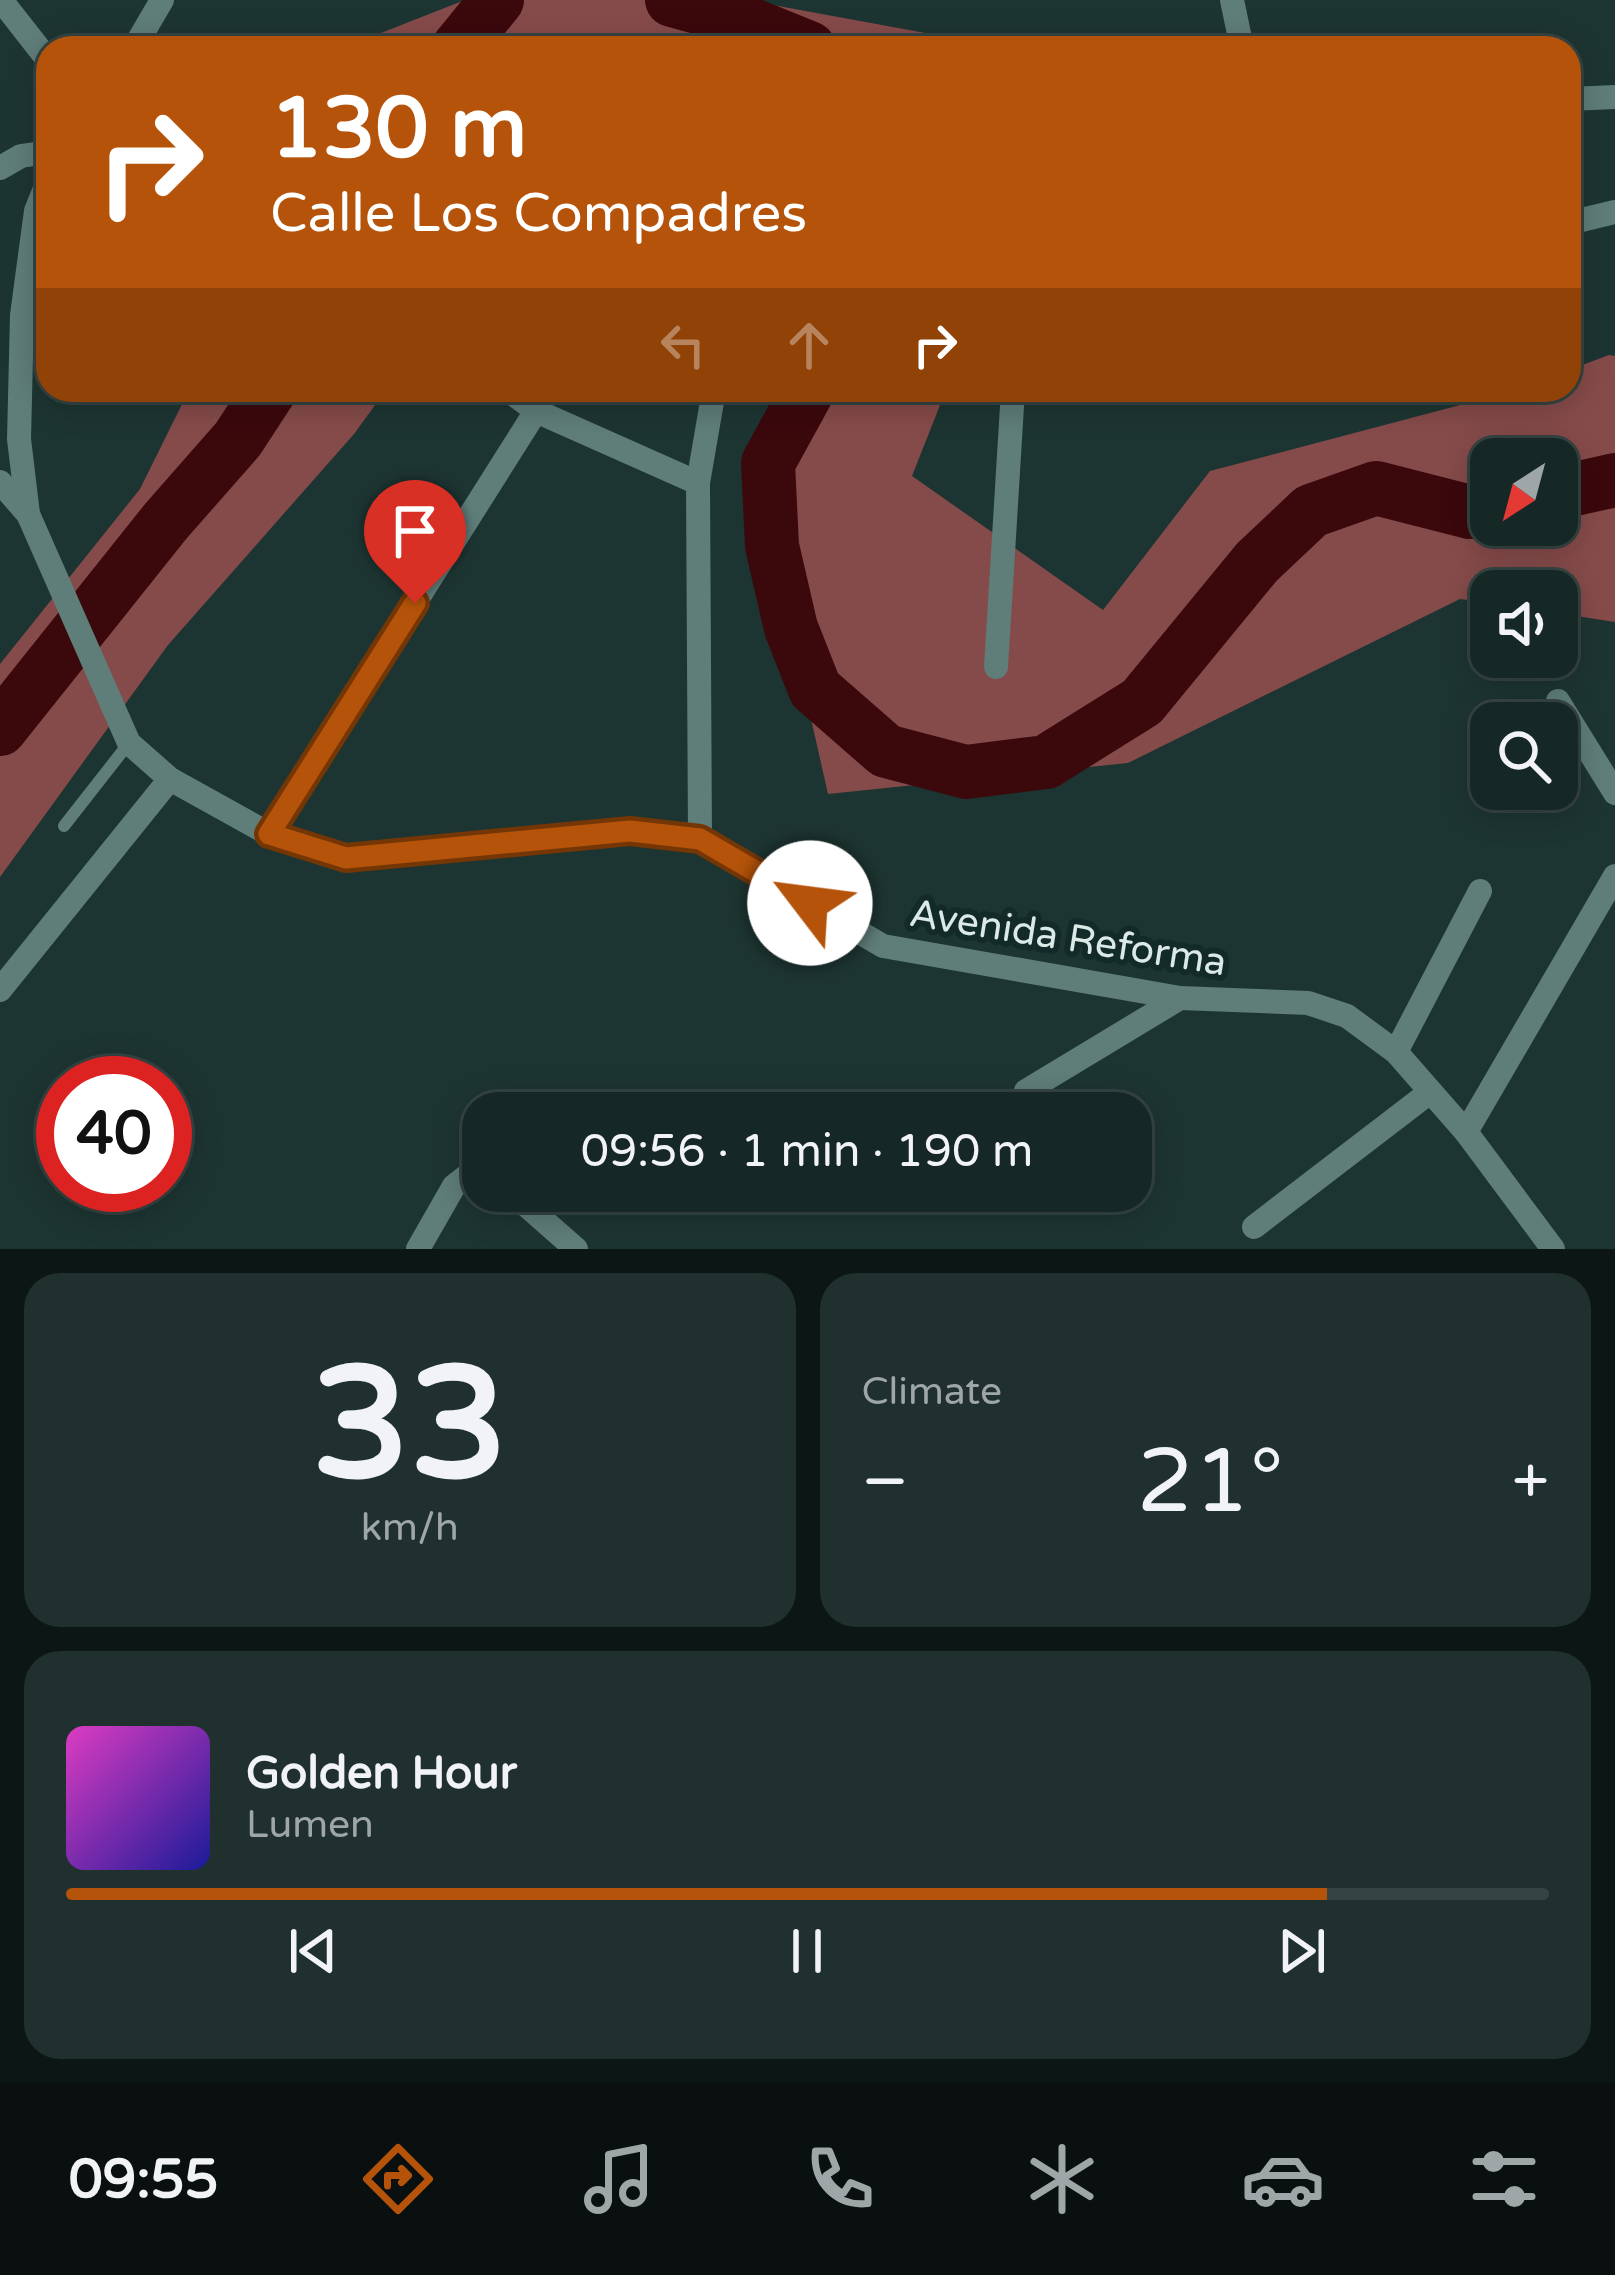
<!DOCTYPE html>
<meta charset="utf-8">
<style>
body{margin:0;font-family:"Varela Round",sans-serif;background:#1f302e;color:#f1f3f6;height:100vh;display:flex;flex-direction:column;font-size:45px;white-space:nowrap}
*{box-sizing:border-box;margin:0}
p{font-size:39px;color:#9ea6a7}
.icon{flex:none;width:66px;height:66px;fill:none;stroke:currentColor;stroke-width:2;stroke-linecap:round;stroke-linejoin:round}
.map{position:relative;height:1249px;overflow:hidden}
.side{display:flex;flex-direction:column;gap:24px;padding:24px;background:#0c1615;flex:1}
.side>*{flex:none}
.top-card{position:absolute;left:36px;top:36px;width:1545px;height:366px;border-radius:36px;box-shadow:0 6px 30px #0003,0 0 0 3px #354443;background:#b45309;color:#fff;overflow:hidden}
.needle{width:78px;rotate:216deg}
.tools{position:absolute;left:1470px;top:438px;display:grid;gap:24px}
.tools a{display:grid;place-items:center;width:108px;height:108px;border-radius:24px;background:#162826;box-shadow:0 6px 30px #0003,0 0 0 3px #354443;font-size:60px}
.speed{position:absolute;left:36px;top:1056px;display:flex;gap:24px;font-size:60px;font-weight:700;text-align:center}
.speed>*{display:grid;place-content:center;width:156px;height:156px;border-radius:50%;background:#162826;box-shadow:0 6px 30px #0003,0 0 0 3px #354443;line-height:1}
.speed .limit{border:18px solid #d22;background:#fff;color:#111}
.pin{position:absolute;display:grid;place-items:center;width:102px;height:102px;color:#fff;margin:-123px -51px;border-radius:50% 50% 50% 0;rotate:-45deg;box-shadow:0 0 12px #0007}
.pin .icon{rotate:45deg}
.me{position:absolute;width:132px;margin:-66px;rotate:300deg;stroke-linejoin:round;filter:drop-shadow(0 0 9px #0008)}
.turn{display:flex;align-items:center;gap:42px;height:252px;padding:0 36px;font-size:54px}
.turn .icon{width:156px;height:156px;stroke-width:2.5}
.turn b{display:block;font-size:84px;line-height:102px}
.lanes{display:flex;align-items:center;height:114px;padding:0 36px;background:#0003;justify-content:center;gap:60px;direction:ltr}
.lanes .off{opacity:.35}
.big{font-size:90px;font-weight:600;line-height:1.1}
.side .widget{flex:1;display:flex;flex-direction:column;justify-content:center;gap:18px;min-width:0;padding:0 42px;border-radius:36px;background:#1f302e}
.side .dial{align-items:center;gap:0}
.dial b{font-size:156px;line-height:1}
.song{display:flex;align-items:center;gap:36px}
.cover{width:144px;height:144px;border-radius:18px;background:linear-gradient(135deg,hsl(310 70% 55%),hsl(240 70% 35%))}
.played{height:12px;border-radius:6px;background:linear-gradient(90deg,#b45309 85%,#354443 85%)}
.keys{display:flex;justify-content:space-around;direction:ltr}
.heat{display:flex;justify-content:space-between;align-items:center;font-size:66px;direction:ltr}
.side .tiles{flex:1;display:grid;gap:24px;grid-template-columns:1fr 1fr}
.widget:last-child{grid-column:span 2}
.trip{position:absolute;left:462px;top:1092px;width:690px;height:120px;border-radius:36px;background:#162826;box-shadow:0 6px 30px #0003,0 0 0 3px #354443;font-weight:600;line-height:120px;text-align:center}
.tab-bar{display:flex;height:192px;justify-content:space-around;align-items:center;background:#09100f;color:#9ea6a7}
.tab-bar .icon{width:84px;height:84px}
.tab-bar .current{color:#b45309}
.tab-bar b{font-size:54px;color:#f1f3f6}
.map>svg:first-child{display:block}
.forest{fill:#854b4a;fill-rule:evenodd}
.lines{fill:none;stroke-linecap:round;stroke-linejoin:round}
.river{stroke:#3b080c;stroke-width:54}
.service{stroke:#5f7d79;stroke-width:12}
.minor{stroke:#5f7d79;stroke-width:24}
.tertiary{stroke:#5f7d79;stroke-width:24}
.route-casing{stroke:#753606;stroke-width:30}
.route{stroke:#b45309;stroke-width:21}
.labels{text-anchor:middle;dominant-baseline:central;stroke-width:12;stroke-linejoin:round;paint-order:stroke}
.street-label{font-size:39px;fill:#dbe9e7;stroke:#132b28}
</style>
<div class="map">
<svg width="1615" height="1249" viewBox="0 0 1615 1249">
<rect width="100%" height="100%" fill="#1d3532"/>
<path class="forest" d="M 465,0 L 745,0 L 1007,48 L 359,48 L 363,40 Z
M 1609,355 L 1615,356 L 1615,622 L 1557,613 L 1557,591 L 1491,591 L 1491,603 L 1460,599 L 1128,763 L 828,794 L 772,546 L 807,390 L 946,390 L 912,476 L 1103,610 L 1210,471 L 1517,390 L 1569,390 L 1569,370 ZM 1491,459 L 1557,459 L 1557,525 L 1491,525 Z
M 189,390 L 386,390 L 354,434 L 168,645 L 0,877 L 0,664 L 140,489 Z"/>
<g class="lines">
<path class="river" d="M 672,0 L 730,16 L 809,48
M 458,48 L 497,0
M 808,390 L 768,463 L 772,546 L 791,628 L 815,689 L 886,751 L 966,772 L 1046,762 L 1142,702 L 1257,562 L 1311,511 L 1376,488 L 1470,512 L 1491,507
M 1557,493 L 1615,480
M 0,729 L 166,521 L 238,439 L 270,390"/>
<path class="service" d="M 64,826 L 129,743"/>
<path class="minor" d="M 1,0 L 48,60
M 1232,0 L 1242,48
M 1569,99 L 1615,97
M 0,168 L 21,156 L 48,152
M 1569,223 L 1615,212
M 508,390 L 536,411 L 698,483
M 0,482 L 28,514
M 996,667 L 1013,390
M 1558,701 L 1615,793
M 269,834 L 536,411
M 700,839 L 698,483 L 714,390
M 0,990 L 170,779
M 1396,1052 L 1480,891
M 1026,1091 L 1180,998
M 1466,1132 L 1615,876
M 510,1191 L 576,1249
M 1254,1227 L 1430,1092
M 418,1249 L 454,1186 L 472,1172 L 483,1173"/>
<path class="tertiary" d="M 134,48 L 162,0
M 48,181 L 36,211 L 22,315 L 19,439 L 28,514 L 129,743 L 170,779 L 269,834 L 346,858 L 630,831 L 700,839 L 883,946 L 1180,998 L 1308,1003 L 1347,1016 L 1396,1052 L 1466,1132 L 1553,1249"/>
</g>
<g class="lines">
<defs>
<path id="route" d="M 415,603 L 269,834 L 346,858 L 630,831 L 700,839 L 810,903"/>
</defs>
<use href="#route" class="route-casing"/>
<use href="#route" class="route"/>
</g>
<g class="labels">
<g class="street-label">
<text transform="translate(1068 938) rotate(9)">Avenida Reforma</text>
</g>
</g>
</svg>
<div class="tools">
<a><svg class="needle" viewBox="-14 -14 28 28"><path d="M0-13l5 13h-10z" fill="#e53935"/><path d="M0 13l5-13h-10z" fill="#9ea6a7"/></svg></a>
<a><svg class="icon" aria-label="sound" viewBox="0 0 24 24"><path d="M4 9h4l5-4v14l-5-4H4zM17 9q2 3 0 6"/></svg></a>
<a><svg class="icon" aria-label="search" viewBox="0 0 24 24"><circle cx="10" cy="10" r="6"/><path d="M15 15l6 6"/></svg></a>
</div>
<div class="speed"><div class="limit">40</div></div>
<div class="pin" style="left:415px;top:603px;background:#d93025"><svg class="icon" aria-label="arrive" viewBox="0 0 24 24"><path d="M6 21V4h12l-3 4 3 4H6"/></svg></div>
<svg class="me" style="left:810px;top:903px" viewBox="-20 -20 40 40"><circle r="19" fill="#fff"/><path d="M0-13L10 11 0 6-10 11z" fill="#b45309"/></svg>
<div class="trip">09:56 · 1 min · 190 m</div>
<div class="top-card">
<div class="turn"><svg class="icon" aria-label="right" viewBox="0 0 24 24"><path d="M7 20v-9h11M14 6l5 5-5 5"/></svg><div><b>130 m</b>Calle Los Compadres</div></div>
<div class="lanes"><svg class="icon off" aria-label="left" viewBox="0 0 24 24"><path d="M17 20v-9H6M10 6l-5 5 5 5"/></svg><svg class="icon off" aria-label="ahead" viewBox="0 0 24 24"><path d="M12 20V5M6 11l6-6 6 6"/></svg><svg class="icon" aria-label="right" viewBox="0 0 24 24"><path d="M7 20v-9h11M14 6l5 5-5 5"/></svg></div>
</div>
</div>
<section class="side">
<div class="tiles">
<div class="widget dial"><b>33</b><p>km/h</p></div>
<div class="widget"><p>Climate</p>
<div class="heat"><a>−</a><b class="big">21°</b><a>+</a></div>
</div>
<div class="widget">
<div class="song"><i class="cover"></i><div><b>Golden Hour</b><p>Lumen</p></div></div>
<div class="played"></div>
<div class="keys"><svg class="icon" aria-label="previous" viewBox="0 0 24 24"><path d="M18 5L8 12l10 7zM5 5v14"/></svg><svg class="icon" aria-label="pause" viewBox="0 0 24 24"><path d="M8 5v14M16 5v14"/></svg><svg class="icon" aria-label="next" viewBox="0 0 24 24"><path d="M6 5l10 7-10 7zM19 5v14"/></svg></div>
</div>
</div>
</section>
<nav class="tab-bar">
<b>09:55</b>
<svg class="icon current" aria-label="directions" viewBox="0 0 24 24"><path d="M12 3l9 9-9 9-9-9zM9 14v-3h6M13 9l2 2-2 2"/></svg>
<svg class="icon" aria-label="music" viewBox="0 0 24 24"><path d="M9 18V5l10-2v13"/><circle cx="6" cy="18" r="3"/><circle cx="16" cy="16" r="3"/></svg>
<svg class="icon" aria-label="phone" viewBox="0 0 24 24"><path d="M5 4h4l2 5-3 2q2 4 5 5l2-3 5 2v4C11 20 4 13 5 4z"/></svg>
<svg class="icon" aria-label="climate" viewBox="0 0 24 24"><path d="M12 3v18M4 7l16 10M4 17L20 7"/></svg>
<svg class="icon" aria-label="car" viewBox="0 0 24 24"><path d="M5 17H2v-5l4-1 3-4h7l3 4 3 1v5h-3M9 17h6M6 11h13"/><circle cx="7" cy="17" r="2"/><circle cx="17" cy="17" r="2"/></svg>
<svg class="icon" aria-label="filters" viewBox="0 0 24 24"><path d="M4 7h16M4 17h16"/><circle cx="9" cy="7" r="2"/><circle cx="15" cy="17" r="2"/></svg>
</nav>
